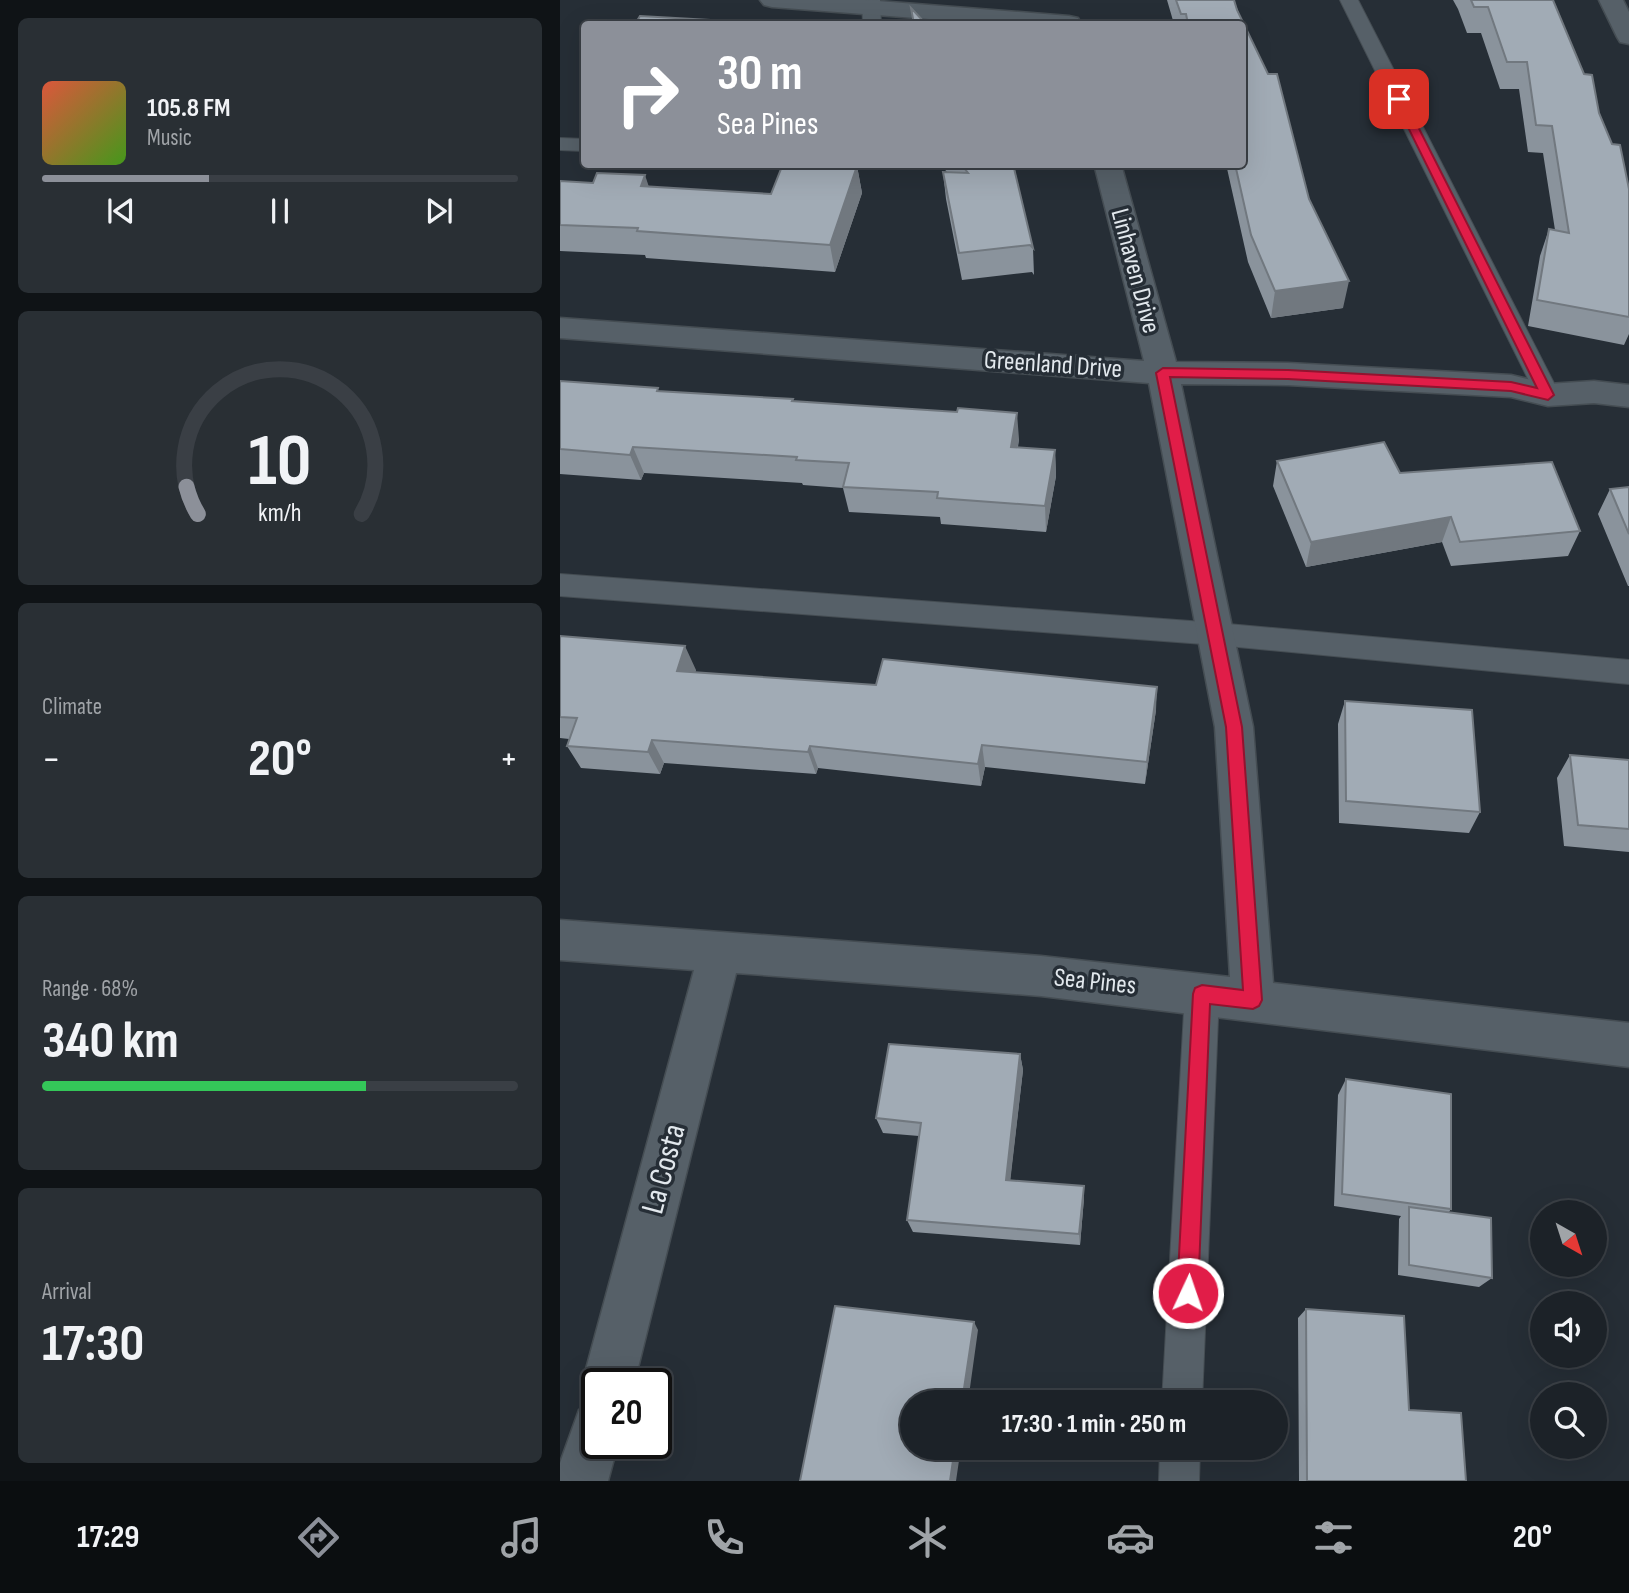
<!DOCTYPE html>
<meta charset="utf-8">
<style>
body{margin:0;font-family:"Sofia Sans Condensed",sans-serif;background:#292f34;color:#f1f3f6;height:100vh;display:flex;flex-direction:column;font-size:26px;white-space:nowrap}
*{box-sizing:border-box;margin:0}
p{font-size:23px;color:#a0a4a8}
.icon{flex:none;width:38px;height:38px;fill:none;stroke:currentColor;stroke-width:2;stroke-linecap:round;stroke-linejoin:round}
.map{position:relative;flex:1;overflow:hidden}
.details{display:flex;flex-direction:column;gap:18px;padding:18px;background:#0f1316;width:560px}
.details>*{flex:none}
.banner{position:absolute;left:21px;top:21px;width:665px;height:147px;border-radius:7px;box-shadow:0 7px 28px #0002,0 0 0 2px #3a3f45;background:#8c9099;color:#fff;overflow:hidden}
.needle{width:46px;rotate:141deg}
.tools{position:absolute;left:970px;top:1200px;display:grid;gap:14px}
.tools a{display:grid;place-items:center;width:77px;height:77px;border-radius:50%;background:#1c2228;box-shadow:0 7px 28px #0002,0 0 0 2px #3a3f45;font-size:35px}
.speed{position:absolute;left:21px;top:1368px;display:flex;gap:14px;font-size:35px;font-weight:700;text-align:center}
.speed>*{display:grid;place-content:center;width:91px;height:91px;border-radius:50%;background:#1c2228;box-shadow:0 7px 28px #0002,0 0 0 2px #3a3f45;line-height:1}
.speed .limit{border:4px solid #111;border-radius:10px;background:#fff;color:#111}
.pin{position:absolute;display:grid;place-items:center;width:60px;height:60px;color:#fff;margin:-30px;border-radius:14px;box-shadow:0 4px 10px #0006}
.me{position:absolute;width:77px;margin:-38px;rotate:3deg;stroke-linejoin:round;filter:drop-shadow(0 0 5px #0008)}
.turn{display:flex;align-items:center;gap:24px;height:147px;padding:0 21px;font-size:32px}
.turn .icon{width:91px;height:91px;stroke-width:2.5}
.turn b{display:block;font-size:49px;line-height:60px}
.big{font-size:52px;font-weight:700;line-height:1.1}
.details .tile{flex:1;display:flex;flex-direction:column;justify-content:center;gap:10px;min-width:0;padding:0 24px;border-radius:10px;background:#292f34}
.details .dial{align-items:center;gap:0}
.dial svg{height:182px;overflow:visible;fill:none;stroke:#3a3f45;stroke-width:7;stroke-linecap:round;text-anchor:middle}
.dial text{fill:#f1f3f6;stroke:none}
.song{display:flex;align-items:center;gap:21px}
.cover{width:84px;height:84px;border-radius:10px;background:linear-gradient(135deg,hsl(10 70% 55%),hsl(100 70% 35%))}
.played{height:7px;border-radius:4px;background:linear-gradient(90deg,#8c9099 35%,#3a3f45 35%)}
.keys{display:flex;justify-content:space-around;direction:ltr}
.heat{display:flex;justify-content:space-between;align-items:center;font-size:38px;direction:ltr}
.charge{height:10px;border-radius:5px;background:linear-gradient(90deg,#34c759 68%,#3a3f45 0)}
.trip{position:absolute;left:340px;top:1390px;width:388px;height:70px;border-radius:35px;background:#1c2228;box-shadow:0 7px 28px #0002,0 0 0 2px #3a3f45;font-weight:700;line-height:70px;text-align:center}
.tabs{display:flex;height:112px;justify-content:space-around;align-items:center;background:#0b0e10;color:#a0a4a8}
.tabs .icon{width:49px;height:49px}
.tabs .current{color:#8c9099}
.tabs b{font-size:32px;color:#f1f3f6}
main{display:flex;flex:1;min-height:0}
.map>svg:first-child{display:block}
.lines{fill:none;stroke-linecap:round;stroke-linejoin:round}
.lane-casing{stroke:#454d53;stroke-width:2}
.street-casing{stroke:#454d53;stroke-width:3}
.lane{fill:#566068;fill-rule:evenodd}
.street{fill:#566068;fill-rule:evenodd}
.wall{fill:#8a939c}
.shaded-wall{fill:#71787f}
.building{fill:#a1abb5;stroke:#71787f;stroke-width:2}
.route{fill:#e11d48;stroke:#92132f;stroke-width:2}
.labels{text-anchor:middle;dominant-baseline:central;stroke-width:7;stroke-linejoin:round;paint-order:stroke}
.street-label{font-size:26px;fill:#e2e8ed;stroke:#262e36}
.near-street-label{font-size:32px;fill:#e2e8ed;stroke:#262e36}
</style>
<main>
<section class="details">
<div class="tile">
<div class="song"><i class="cover"></i><div><b>105.8 FM</b><p>Music</p></div></div>
<div class="played"></div>
<div class="keys"><svg class="icon" aria-label="previous" viewBox="0 0 24 24"><path d="M18 5L8 12l10 7zM5 5v14"/></svg><svg class="icon" aria-label="pause" viewBox="0 0 24 24"><path d="M8 5v14M16 5v14"/></svg><svg class="icon" aria-label="next" viewBox="0 0 24 24"><path d="M6 5l10 7-10 7zM19 5v14"/></svg></div>
</div>
<div class="tile dial"><svg viewBox="0 0 100 80">
<path d="M14 69A42 42 0 1 1 86 69"/>
<path d="M14 69A42 42 0 0 1 9 57" stroke="#8c9099"/>
<text x="50" y="56" font-size="32" font-weight="700">10</text>
<text x="50" y="72" font-size="11">km/h</text>
</svg></div>
<div class="tile"><p>Climate</p>
<div class="heat"><a>−</a><b class="big">20°</b><a>+</a></div>
</div>
<div class="tile"><p>Range · 68%</p><b class="big">340 km</b><div class="charge"></div></div>
<div class="tile"><p>Arrival</p><b class="big">17:30</b></div>
</section>
<div class="map">
<svg width="1069" height="1481" viewBox="0 0 1069 1481">
<rect width="100%" height="100%" fill="#262e36"/>
<g class="lines">
<defs>
<path id="lane" d="M 302,0 L 320,0 L 321,24 L 303,24 Z
M 780,0 L 798,0 L 1000,395 L 997,401 L 988,403 L 979,401 L 976,395 Z
M 0,138 L 24,139 L 24,151 L 0,150 Z
M 0,574 L 657,623 L 1069,660 L 1069,684 L 657,645 L 0,596 Z
M 642,978 L 654,983 L 659,994 L 642,1402 L 602,1402 L 625,994 L 630,983 Z
M 600,1447 L 640,1447 L 639,1481 L 599,1481 Z"/>
<path id="street" d="M 200,0 L 305,0 L 509,16 L 518,18 L 521,23 L 434,24 L 212,7 L 204,5 Z
M 1039,0 L 1063,0 L 1069,12 L 1069,44 L 1060,42 L 1057,37 Z
M 534,164 L 561,164 L 616,362 L 728,363 L 951,375 L 988,384 L 1034,381 L 1069,385 L 1069,407 L 1034,403 L 988,406 L 951,397 L 728,385 L 621,384 L 693,727 L 713,983 L 1069,1023 L 1069,1067 L 481,996 L 176,973 L 74,1384 L 37,1384 L 37,1444 L 58,1444 L 48,1481 L 0,1481 L 0,1463 L 19,1410 L 33,1404 L 30,1402 L 22,1384 L 134,970 L 0,960 L 0,920 L 481,956 L 670,977 L 655,727 L 589,383 L 0,338 L 0,318 L 584,361 Z"/>
</defs>
<use href="#lane" class="lane-casing"/>
<use href="#street" class="street-casing"/>
<use href="#lane" class="lane"/>
<use href="#street" class="street"/>
</g>
<path class="wall" d="M 607,0 L 674,0 L 749,199 L 783,308 L 711,318 L 688,262 L 666,164 L 682,164 L 682,24 L 614,24 Z
M 893,0 L 993,0 L 1069,189 L 1069,334 L 1064,345 L 968,326 L 980,256 L 989,229 L 995,230 L 983,153 L 968,152 L 959,89 L 940,89 L 921,33 L 907,33 L 898,9 Z
M 380,164 L 459,164 L 454,166 L 473,248 L 474,275 L 472,272 L 402,280 L 386,199 L 383,172 L 387,172 Z
M 297,166 L 302,193 L 275,272 L 86,258 L 85,255 L 0,251 L 0,181 L 211,194 Z
M 0,381 L 100,391 L 233,399 L 233,402 L 459,439 L 458,447 L 495,450 L 496,476 L 486,532 L 381,524 L 380,517 L 289,512 L 283,488 L 243,485 L 242,483 L 84,473 L 81,480 L 0,474 Z
M 717,461 L 1020,531 L 1008,556 L 891,566 L 882,542 L 746,567 L 713,486 Z
M 1069,487 L 1069,586 L 1068,586 L 1038,514 L 1050,489 Z
M 0,637 L 136,670 L 135,672 L 596,710 L 585,784 L 425,767 L 421,786 L 258,768 L 256,774 L 104,763 L 100,774 L 21,768 L 7,746 L 9,739 L 0,738 Z
M 785,701 L 920,812 L 909,833 L 779,823 L 778,724 Z
M 1010,755 L 1069,760 L 1069,852 L 1004,846 L 997,778 Z
M 460,1054 L 463,1070 L 450,1180 L 524,1198 L 520,1245 L 353,1232 L 347,1220 L 359,1136 L 323,1133 L 316,1118 Z
M 786,1079 L 891,1209 L 889,1212 L 932,1278 L 919,1287 L 838,1275 L 839,1219 L 841,1216 L 774,1206 L 778,1095 Z
M 746,1309 L 906,1481 L 739,1481 L 738,1318 Z"/>
<path class="shaded-wall" d="M 297,166 L 302,193 L 275,272 L 270,245 Z
M 85,175 L 94,202 L 81,186 Z
M 789,281 L 783,308 L 711,318 L 715,291 Z
M 457,413 L 459,439 L 453,472 L 451,447 Z
M 73,447 L 84,473 L 81,480 L 70,455 Z
M 495,450 L 496,476 L 486,532 L 485,506 Z
M 891,517 L 882,542 L 746,567 L 751,542 Z
M 125,646 L 136,670 L 128,694 L 117,671 Z
M 597,687 L 596,710 L 585,784 L 587,762 Z
M 92,740 L 104,763 L 100,774 L 88,752 Z
M 422,745 L 425,767 L 421,786 L 418,764 Z
M 250,746 L 258,768 L 256,774 L 248,752 Z
M 460,1054 L 463,1070 L 449,1192 L 446,1180 Z
M 524,1186 L 524,1198 L 520,1245 L 519,1234 Z
M 414,1322 L 418,1330 L 408,1402 L 402,1402 Z
M 395,1447 L 401,1447 L 396,1481 L 390,1481 Z"/>
<path class="building" d="M 616,0 L 674,0 L 677,10 L 708,74 L 717,74 L 749,199 L 789,281 L 715,291 L 691,235 L 675,164 L 682,164 L 682,24 L 628,24 L 626,14 L 621,14 Z
M 911,0 L 993,0 L 1024,74 L 1032,75 L 1039,113 L 1052,144 L 1060,145 L 1069,189 L 1069,317 L 977,300 L 989,229 L 1009,233 L 992,126 L 976,125 L 967,62 L 947,62 L 928,7 L 914,7 Z
M 351,8 L 366,24 L 354,24 Z
M 80,16 L 220,24 L 75,24 Z
M 223,164 L 268,164 L 297,166 L 270,245 L 77,231 L 78,228 L 0,225 L 0,181 L 33,183 L 37,173 L 85,175 L 81,186 L 211,194 Z
M 401,164 L 453,164 L 473,248 L 470,245 L 399,253 L 383,172 L 408,173 Z
M 0,381 L 98,388 L 97,391 L 233,399 L 232,401 L 397,412 L 398,408 L 457,413 L 451,447 L 495,450 L 485,506 L 377,498 L 378,492 L 283,487 L 289,463 L 236,460 L 237,457 L 73,447 L 70,455 L 0,449 Z
M 824,442 L 840,473 L 992,462 L 1020,531 L 900,542 L 891,517 L 751,542 L 717,461 Z
M 1069,487 L 1069,534 L 1050,489 Z
M 0,636 L 125,646 L 117,671 L 316,685 L 323,659 L 597,687 L 587,762 L 422,745 L 418,764 L 250,746 L 248,752 L 92,740 L 88,752 L 7,746 L 17,718 L 0,717 Z
M 785,701 L 912,710 L 920,812 L 786,801 Z
M 1010,755 L 1069,760 L 1069,829 L 1018,825 Z
M 329,1044 L 460,1054 L 446,1180 L 524,1186 L 519,1234 L 347,1220 L 361,1123 L 316,1118 Z
M 786,1079 L 891,1094 L 891,1209 L 782,1194 Z
M 849,1207 L 931,1218 L 932,1278 L 849,1265 Z
M 275,1306 L 414,1322 L 402,1402 L 352,1402 L 352,1447 L 395,1447 L 390,1481 L 240,1481 Z
M 746,1309 L 844,1316 L 849,1410 L 901,1413 L 906,1481 L 747,1481 Z"/>
<path class="route" d="M 839,96 L 844,99 L 994,395 L 988,400 L 951,391 L 728,379 L 610,377 L 682,727 L 702,1000 L 699,1006 L 693,1009 L 650,1004 L 638,1293 L 635,1300 L 628,1303 L 620,1300 L 617,1293 L 633,994 L 635,988 L 642,985 L 683,990 L 666,727 L 596,373 L 603,368 L 728,370 L 951,382 L 977,388 L 834,99 Z"/>
<g class="labels">
<g class="street-label">
<text transform="translate(575 271) rotate(75)">Linhaven Drive</text>
<text transform="translate(493 365) rotate(4)">Greenland Drive</text>
<text transform="translate(535 982) rotate(6)">Sea Pines</text>
</g>
<g class="near-street-label">
<text transform="translate(104 1169) rotate(-75)">La Costa</text>
</g>
</g>
</svg>
<div class="tools">
<a><svg class="needle" viewBox="-14 -14 28 28"><path d="M0-13l5 13h-10z" fill="#e53935"/><path d="M0 13l5-13h-10z" fill="#a0a4a8"/></svg></a>
<a><svg class="icon" aria-label="sound" viewBox="0 0 24 24"><path d="M4 9h4l5-4v14l-5-4H4zM17 9q2 3 0 6"/></svg></a>
<a><svg class="icon" aria-label="search" viewBox="0 0 24 24"><circle cx="10" cy="10" r="6"/><path d="M15 15l6 6"/></svg></a>
</div>
<div class="speed"><div class="limit">20</div></div>
<div class="pin" style="left:839px;top:99px;background:#d93025"><svg class="icon" aria-label="arrive" viewBox="0 0 24 24"><path d="M6 21V4h12l-3 4 3 4H6"/></svg></div>
<svg class="me" style="left:628px;top:1293px" viewBox="-20 -20 40 40"><circle r="17" fill="#e11d48" stroke="#fff" stroke-width="3"/><path d="M0-11L8 9 0 5-8 9z" fill="#fff"/></svg>
<div class="trip">17:30 · 1 min · 250 m</div>
<div class="banner">
<div class="turn"><svg class="icon" aria-label="right" viewBox="0 0 24 24"><path d="M7 20v-9h11M14 6l5 5-5 5"/></svg><div><b>30 m</b>Sea Pines</div></div>
</div>
</div>
</main>
<nav class="tabs">
<b>17:29</b>
<svg class="icon current" aria-label="directions" viewBox="0 0 24 24"><path d="M12 3l9 9-9 9-9-9zM9 14v-3h6M13 9l2 2-2 2"/></svg>
<svg class="icon" aria-label="music" viewBox="0 0 24 24"><path d="M9 18V5l10-2v13"/><circle cx="6" cy="18" r="3"/><circle cx="16" cy="16" r="3"/></svg>
<svg class="icon" aria-label="phone" viewBox="0 0 24 24"><path d="M5 4h4l2 5-3 2q2 4 5 5l2-3 5 2v4C11 20 4 13 5 4z"/></svg>
<svg class="icon" aria-label="climate" viewBox="0 0 24 24"><path d="M12 3v18M4 7l16 10M4 17L20 7"/></svg>
<svg class="icon" aria-label="car" viewBox="0 0 24 24"><path d="M5 17H2v-5l4-1 3-4h7l3 4 3 1v5h-3M9 17h6M6 11h13"/><circle cx="7" cy="17" r="2"/><circle cx="17" cy="17" r="2"/></svg>
<svg class="icon" aria-label="filters" viewBox="0 0 24 24"><path d="M4 7h16M4 17h16"/><circle cx="9" cy="7" r="2"/><circle cx="15" cy="17" r="2"/></svg>
<b>20°</b>
</nav>
